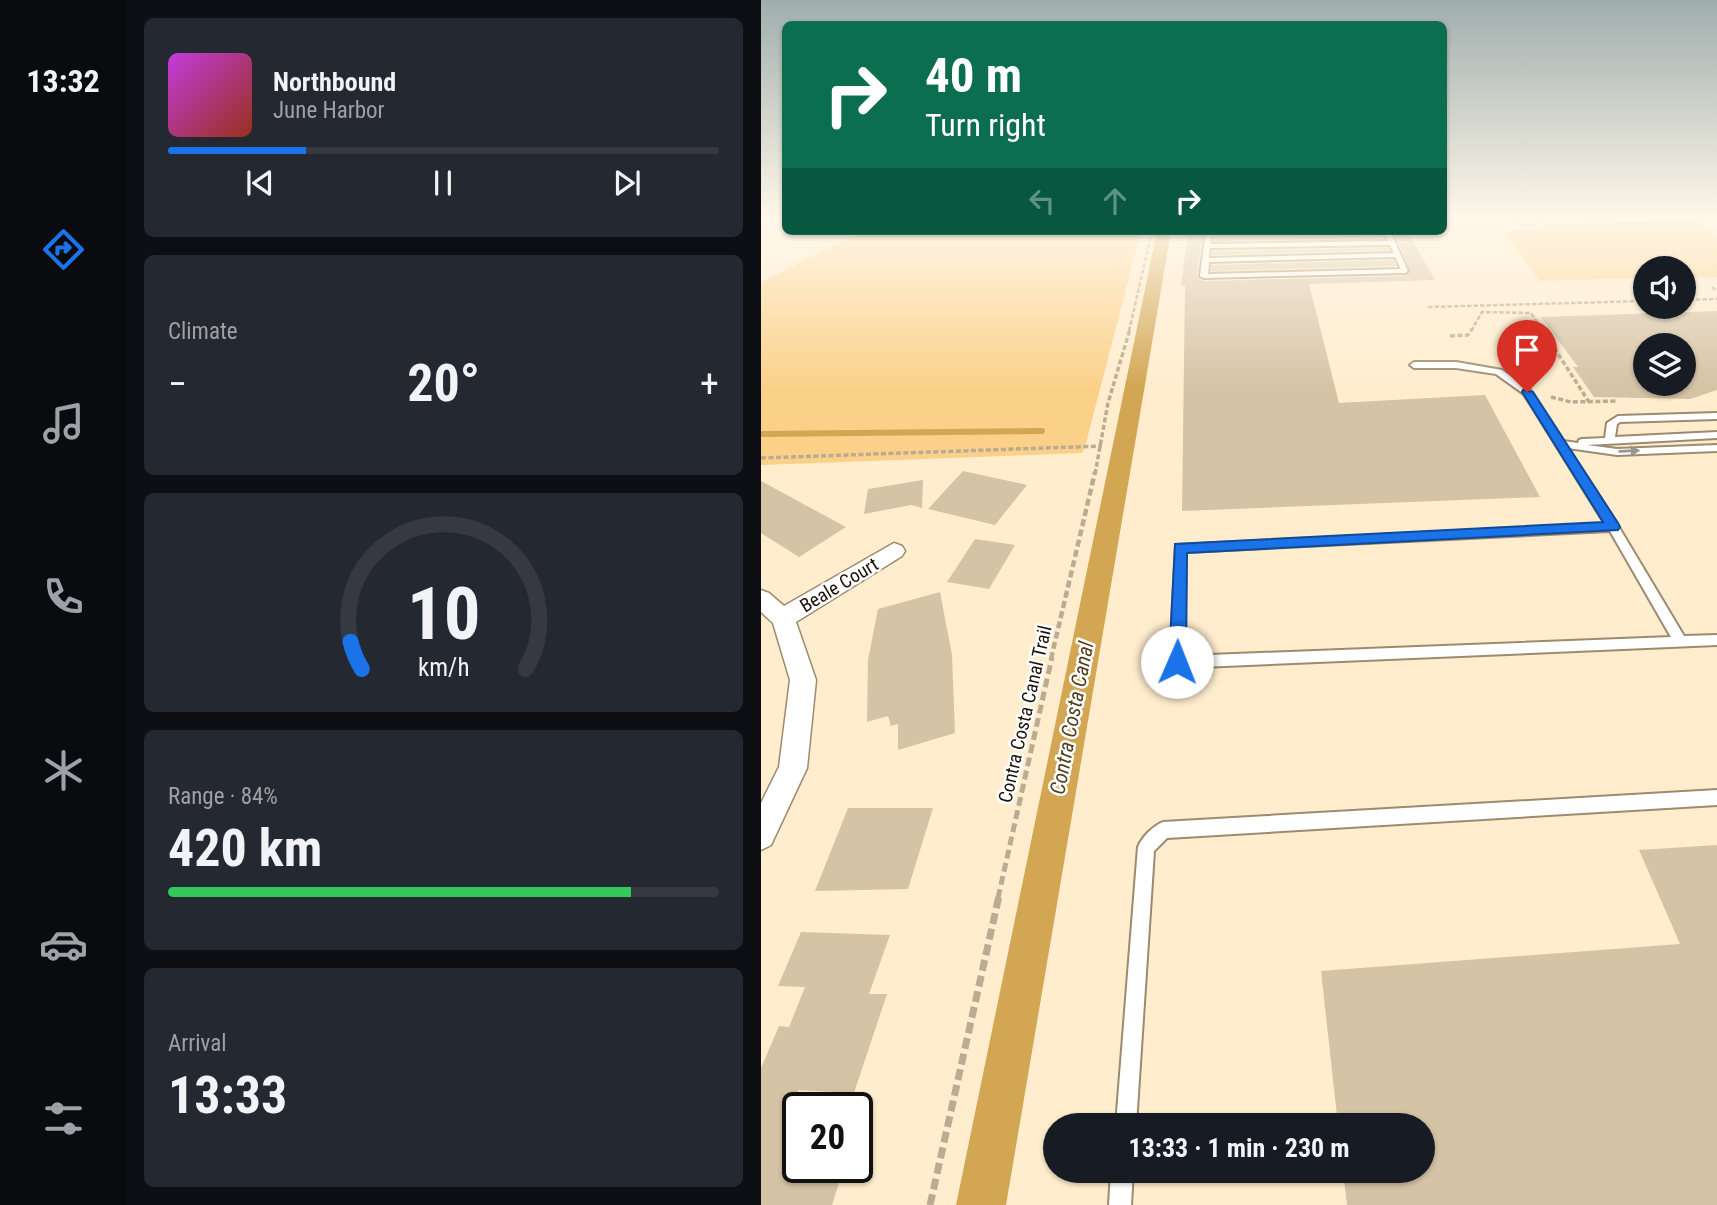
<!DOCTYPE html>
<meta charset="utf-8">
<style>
body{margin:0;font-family:"Roboto Condensed",sans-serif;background:#242831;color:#f1f3f6;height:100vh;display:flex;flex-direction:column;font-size:26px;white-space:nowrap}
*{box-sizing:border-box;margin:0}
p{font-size:23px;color:#9ea1a6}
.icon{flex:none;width:38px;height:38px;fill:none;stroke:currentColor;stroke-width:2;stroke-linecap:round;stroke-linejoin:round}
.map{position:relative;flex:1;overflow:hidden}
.sheet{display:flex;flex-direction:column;gap:18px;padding:18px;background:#0d0f14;width:635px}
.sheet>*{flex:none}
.guide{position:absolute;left:21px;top:21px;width:665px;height:214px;border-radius:10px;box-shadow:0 2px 5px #0004;background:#0b6e4f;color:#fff;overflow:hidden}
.fabs{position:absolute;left:872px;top:256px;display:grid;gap:14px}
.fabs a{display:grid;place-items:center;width:63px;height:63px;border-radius:50%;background:#171b24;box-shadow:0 2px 5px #0004;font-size:35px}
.speed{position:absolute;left:21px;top:1092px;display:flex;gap:14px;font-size:35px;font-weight:700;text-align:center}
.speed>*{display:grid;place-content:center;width:91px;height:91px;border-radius:50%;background:#171b24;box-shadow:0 2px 5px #0004;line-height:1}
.speed .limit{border:4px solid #111;border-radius:10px;background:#fff;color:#111}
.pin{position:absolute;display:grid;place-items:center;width:60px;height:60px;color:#fff;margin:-72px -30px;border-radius:50% 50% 50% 0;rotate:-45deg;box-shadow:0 0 7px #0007}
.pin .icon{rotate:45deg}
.me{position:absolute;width:77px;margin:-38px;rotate:1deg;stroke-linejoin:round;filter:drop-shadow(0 0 5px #0008)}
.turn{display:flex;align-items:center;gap:24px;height:147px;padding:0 28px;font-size:32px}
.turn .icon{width:91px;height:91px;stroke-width:2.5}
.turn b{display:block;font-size:49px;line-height:60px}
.lanes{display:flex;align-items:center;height:66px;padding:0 28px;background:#0003;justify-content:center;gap:35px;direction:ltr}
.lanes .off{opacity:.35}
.big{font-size:52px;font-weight:700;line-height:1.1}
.sheet .tile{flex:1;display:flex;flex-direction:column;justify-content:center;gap:10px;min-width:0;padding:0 24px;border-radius:10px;background:#242831}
.sheet .dial{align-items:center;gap:0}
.dial svg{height:182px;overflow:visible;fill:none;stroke:#363941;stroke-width:7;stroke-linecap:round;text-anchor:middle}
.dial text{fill:#f1f3f6;stroke:none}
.song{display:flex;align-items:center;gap:21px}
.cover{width:84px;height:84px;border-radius:10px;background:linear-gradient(135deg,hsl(290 70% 55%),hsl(10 70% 35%))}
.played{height:7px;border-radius:4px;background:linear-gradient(90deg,#1a73e8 25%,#363941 25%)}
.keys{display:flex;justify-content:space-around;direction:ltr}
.heat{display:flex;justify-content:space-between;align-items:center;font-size:38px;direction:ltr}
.charge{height:10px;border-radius:5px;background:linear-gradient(90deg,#34c759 84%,#363941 0)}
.trip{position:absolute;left:282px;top:1113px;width:392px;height:70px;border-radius:35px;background:#171b24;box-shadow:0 2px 5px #0004;font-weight:700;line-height:70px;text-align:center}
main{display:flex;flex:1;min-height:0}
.menu{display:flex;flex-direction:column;width:126px;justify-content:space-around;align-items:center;background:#090b0e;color:#9ea1a6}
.menu .icon{width:49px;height:49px}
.menu .selected{color:#1a73e8}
.menu b{font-size:32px;color:#f1f3f6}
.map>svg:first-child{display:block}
.green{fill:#fbd189}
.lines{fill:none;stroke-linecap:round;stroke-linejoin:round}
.stream{stroke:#d3a654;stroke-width:6}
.canal{fill:#d3a654;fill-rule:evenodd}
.building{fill:#d5c3a5;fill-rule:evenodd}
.service-casing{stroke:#9c8b6f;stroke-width:4}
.minor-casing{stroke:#9c8b6f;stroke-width:3}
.path-far4{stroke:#baab92;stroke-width:2.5;stroke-dasharray:4.5 2;stroke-linecap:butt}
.path-far3{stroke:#baab92;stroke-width:3.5;stroke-dasharray:5 2.5;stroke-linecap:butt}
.path-far2{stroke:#baab92;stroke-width:4.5;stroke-dasharray:7 3.5;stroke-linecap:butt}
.path-far1{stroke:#baab92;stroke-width:5;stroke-dasharray:9 4.5;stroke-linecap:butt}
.path{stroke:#baab92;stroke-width:7;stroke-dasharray:11 5;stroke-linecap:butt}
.service{fill:#fff;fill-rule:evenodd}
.minor{fill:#fff;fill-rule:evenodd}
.oneway{fill:#989590}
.route{fill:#1a73e8;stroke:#114b97;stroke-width:2}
.labels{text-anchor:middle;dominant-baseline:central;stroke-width:5;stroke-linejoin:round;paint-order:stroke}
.street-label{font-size:19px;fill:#1b1409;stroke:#fff}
.water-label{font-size:21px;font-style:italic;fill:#513e1b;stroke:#fff}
</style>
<main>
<nav class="menu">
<b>13:32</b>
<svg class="icon selected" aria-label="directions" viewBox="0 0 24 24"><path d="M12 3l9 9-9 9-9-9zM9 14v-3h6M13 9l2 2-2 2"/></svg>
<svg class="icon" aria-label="music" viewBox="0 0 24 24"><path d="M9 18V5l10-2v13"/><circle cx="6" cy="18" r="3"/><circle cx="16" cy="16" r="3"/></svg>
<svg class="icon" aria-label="phone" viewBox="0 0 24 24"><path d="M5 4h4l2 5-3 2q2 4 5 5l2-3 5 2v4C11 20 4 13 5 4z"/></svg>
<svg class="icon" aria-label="climate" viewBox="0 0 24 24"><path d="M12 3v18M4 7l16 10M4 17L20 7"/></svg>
<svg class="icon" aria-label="car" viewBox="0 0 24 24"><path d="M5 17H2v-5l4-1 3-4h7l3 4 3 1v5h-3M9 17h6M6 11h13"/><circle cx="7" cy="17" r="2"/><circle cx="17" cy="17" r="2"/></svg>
<svg class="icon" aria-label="filters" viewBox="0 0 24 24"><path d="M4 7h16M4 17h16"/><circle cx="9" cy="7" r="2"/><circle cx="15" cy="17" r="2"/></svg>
</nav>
<section class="sheet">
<div class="tile">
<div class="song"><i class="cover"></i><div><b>Northbound</b><p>June Harbor</p></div></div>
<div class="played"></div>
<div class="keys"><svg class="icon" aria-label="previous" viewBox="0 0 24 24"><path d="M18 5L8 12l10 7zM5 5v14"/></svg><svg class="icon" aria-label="pause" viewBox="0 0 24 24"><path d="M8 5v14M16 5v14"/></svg><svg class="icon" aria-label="next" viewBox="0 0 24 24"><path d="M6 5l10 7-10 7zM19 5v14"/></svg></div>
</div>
<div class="tile"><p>Climate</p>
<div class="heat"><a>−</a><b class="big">20°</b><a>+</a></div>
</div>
<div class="tile dial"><svg viewBox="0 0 100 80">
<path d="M14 69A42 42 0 1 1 86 69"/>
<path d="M14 69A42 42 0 0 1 9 57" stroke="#1a73e8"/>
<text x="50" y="56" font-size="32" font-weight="700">10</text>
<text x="50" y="72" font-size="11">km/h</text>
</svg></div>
<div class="tile"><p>Range · 84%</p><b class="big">420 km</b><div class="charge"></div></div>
<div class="tile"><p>Arrival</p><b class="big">13:33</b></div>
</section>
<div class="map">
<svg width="956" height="1205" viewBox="0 0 956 1205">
<rect width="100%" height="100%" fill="#ffedce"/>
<path class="green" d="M 937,220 L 956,236 L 956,277 L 922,278 L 922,268 L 884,268 L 884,278 L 779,281 L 746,235 L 749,231 L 780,227 L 787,223 Z
M 102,231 L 380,231 L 325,443 L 321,453 L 0,465 L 0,282 Z"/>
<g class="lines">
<path class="stream" d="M 0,434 L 281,431"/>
<path class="canal" d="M 396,231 L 410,231 L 245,1205 L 195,1205 Z"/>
</g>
<path class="building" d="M 427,231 L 442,231 L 436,276 L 443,281 L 644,276 L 649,270 L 632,231 L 646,231 L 674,280 L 548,284 L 578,403 L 724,395 L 779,497 L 421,511 L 424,286 L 420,286 Z
M 454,231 L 621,231 L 623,238 L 453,241 Z
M 627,248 L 629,250 L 451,255 L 451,251 Z
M 632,260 L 636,266 L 450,271 L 450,265 Z
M 956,311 L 956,390 L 929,399 L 833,397 L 812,367 L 817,367 L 780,317 ZM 884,345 L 922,345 L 922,383 L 884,383 Z
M 202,471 L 266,485 L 234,525 L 167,509 Z
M 162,480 L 161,508 L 150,505 L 103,514 L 107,489 Z
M 0,481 L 85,527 L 38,557 L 0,533 Z
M 214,539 L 254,545 L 228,589 L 186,582 Z
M 179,592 L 191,655 L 194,733 L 137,750 L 137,724 L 130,726 L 127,716 L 106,722 L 107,660 L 117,609 Z
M 87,808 L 172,808 L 147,889 L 54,891 Z
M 956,845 L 956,1205 L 586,1205 L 582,1171 L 662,1171 L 662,1125 L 577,1125 L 560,971 L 919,944 L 878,850 Z
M 40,932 L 129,935 L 108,994 L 126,994 L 93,1093 L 37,1090 L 37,1167 L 83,1167 L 71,1205 L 0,1205 L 0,1068 L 18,1026 L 28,1027 L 44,987 L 17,986 Z"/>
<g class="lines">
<defs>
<path id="service" d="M 748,219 L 779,219 L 779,222 C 770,226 756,225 748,219 Z
M 445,231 L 451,231 L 450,244 L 627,241 L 623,231 L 629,231 L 647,271 L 644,273 L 443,278 L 439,276 ZM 629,245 L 633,253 L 448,258 L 449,248 ZM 634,257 L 640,269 L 447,274 L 448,262 Z
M 695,362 L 741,370 L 769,390 L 802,441 L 817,443 L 818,440 L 821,439 L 844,438 L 846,423 L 857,416 L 956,413 L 956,419 L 859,422 L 856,424 L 854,437 L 956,432 L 956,438 L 826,445 L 856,449 L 956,445 L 956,451 L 856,455 L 807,448 L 856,524 L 923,636 L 956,635 L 956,645 L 416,668 L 411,666 L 409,662 L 415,545 L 844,524 L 763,394 L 735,374 L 695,368 L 653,368 L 649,365 L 653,362 ZM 849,531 L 910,637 L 423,656 L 425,552 Z
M 956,790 L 956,805 L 406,838 L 393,851 L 375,1125 L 355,1125 L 377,847 C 381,837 392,826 402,822 Z
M 350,1171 L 372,1171 L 370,1205 L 348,1205 Z"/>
<path id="minor" d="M 133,543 L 141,546 L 144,551 L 141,556 L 35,622 L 55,680 L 46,768 L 10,845 L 0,850 L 0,803 L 18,767 L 29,680 L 12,623 L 0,612 L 0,590 L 8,593 L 23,606 Z"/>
</defs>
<use href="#service" class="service-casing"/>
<use href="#minor" class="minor-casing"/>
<path class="path-far4" d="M 951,287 L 956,291
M 922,300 L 956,299
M 667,307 L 884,301
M 368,331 L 391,231
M 710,331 L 721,312 L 770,313 L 782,331"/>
<path class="path-far3" d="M 781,329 L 828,402
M 689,336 L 707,335 L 711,329
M 790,397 L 810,402 L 857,401
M 0,458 L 341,446
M 334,474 L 347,403 L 369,329"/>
<path class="path-far2" d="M 290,659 L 334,472"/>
<path class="path-far1" d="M 237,898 L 291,657"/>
<path class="path" d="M 169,1205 L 238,896"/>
<use href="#service" class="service"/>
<use href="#minor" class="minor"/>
</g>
<defs><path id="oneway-solid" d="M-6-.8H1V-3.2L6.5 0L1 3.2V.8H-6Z" transform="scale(1.75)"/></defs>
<use class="oneway" href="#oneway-solid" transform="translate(868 451) rotate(-2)"/>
<linearGradient id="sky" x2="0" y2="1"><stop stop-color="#9faead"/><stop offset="0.56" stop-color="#fff7e9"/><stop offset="1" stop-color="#fff7e9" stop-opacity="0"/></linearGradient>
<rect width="956" height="388" fill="url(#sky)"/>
<path class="route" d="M 762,390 L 772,392 L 857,523 L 859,527 L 857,530 L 426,553 L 425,662 L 423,667 L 416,669 L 410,667 L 408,662 L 414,544 L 842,522 L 761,392 Z"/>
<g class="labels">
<g class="street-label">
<text transform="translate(78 585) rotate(-31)">Beale Court</text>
<text transform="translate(264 714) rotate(-77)">Contra Costa Canal Trail</text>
</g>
<g class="water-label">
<text transform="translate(311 718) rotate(-79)">Contra Costa Canal</text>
</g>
</g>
</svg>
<div class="fabs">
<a><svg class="icon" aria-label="sound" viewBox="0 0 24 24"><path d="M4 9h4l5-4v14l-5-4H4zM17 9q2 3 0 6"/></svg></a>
<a><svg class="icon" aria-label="layers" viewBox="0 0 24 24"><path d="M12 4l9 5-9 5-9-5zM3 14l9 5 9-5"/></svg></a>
</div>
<div class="speed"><div class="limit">20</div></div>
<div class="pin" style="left:766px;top:392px;background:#d93025"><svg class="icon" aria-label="arrive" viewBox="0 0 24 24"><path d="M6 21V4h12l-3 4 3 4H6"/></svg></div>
<svg class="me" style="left:416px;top:662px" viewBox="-20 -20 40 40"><circle r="19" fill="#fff"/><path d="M0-13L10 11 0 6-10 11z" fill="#1a73e8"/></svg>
<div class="trip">13:33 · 1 min · 230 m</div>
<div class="guide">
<div class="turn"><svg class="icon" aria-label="right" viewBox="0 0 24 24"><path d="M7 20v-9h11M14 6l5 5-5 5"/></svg><div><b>40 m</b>Turn right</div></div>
<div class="lanes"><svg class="icon off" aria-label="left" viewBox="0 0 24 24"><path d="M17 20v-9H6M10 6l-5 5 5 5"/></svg><svg class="icon off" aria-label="ahead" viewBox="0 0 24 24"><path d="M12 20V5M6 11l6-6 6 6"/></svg><svg class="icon" aria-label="right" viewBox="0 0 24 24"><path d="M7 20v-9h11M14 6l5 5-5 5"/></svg></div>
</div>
</div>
</main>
